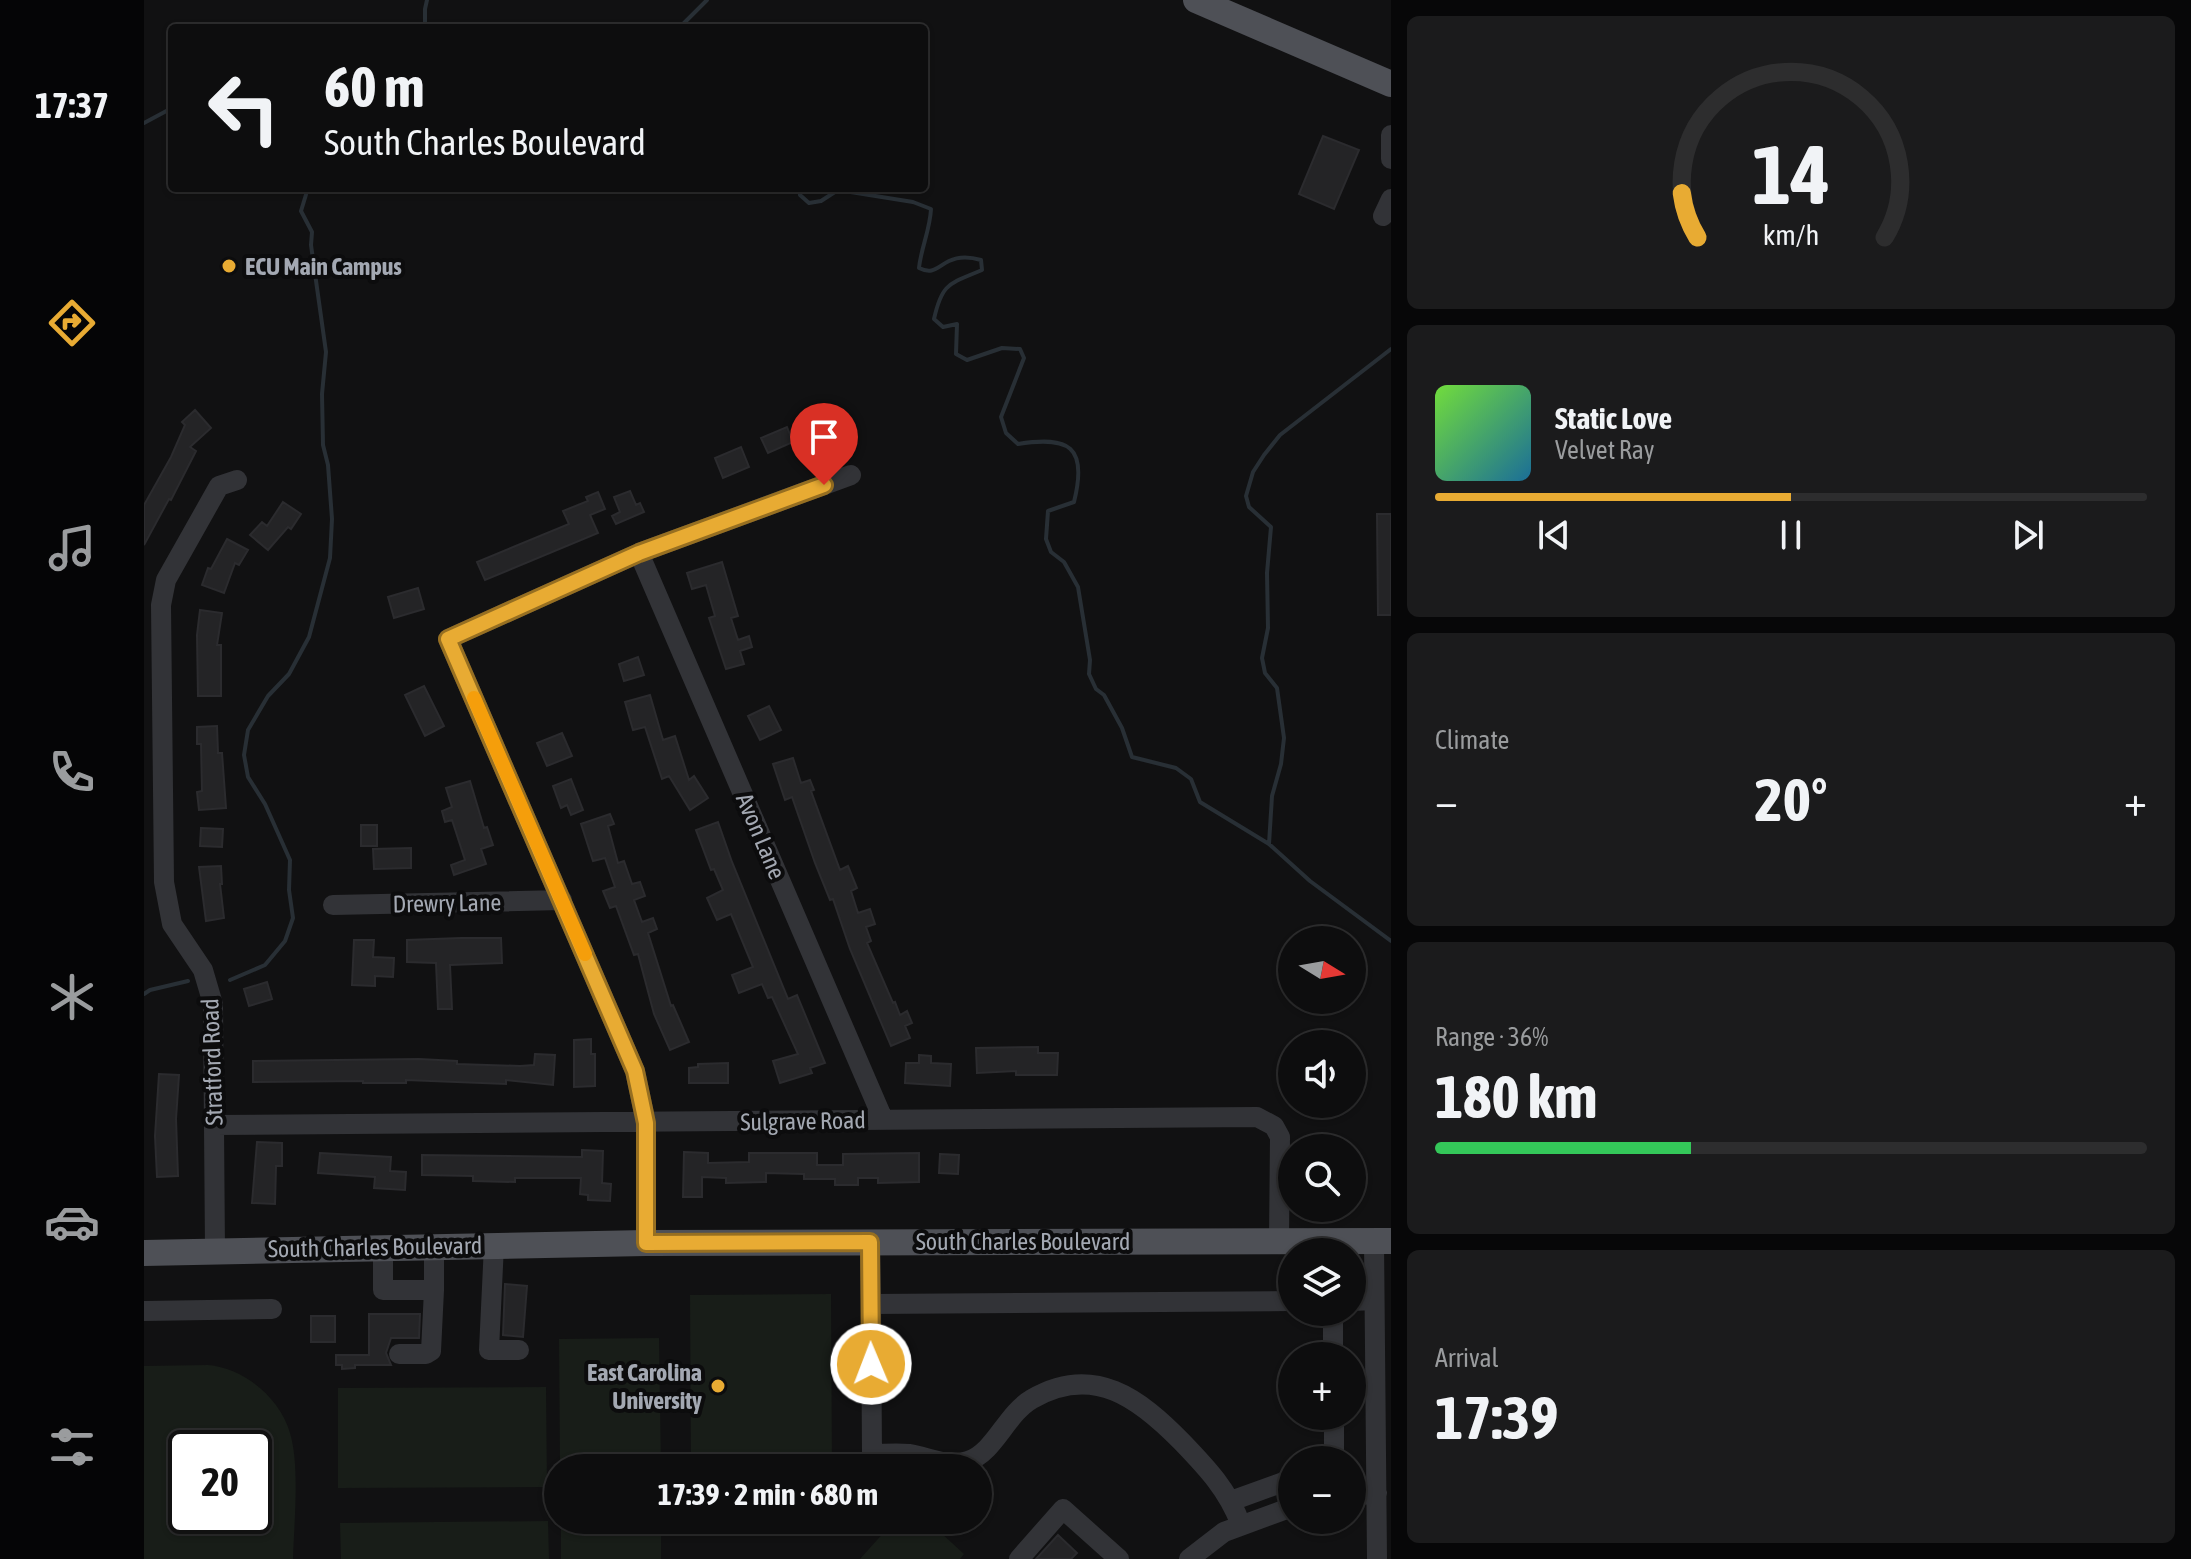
<!DOCTYPE html>
<meta charset="utf-8">
<style>
body{margin:0;font-family:"Asap Condensed",sans-serif;background:#1b1b1c;color:#f1f3f6;height:100vh;display:flex;flex-direction:column;font-size:30px;white-space:nowrap}
*{box-sizing:border-box;margin:0}
p{font-size:26px;color:#9a9c9e}
.icon{flex:none;width:44px;height:44px;fill:none;stroke:currentColor;stroke-width:2;stroke-linecap:round;stroke-linejoin:round}
.map{position:relative;flex:1;overflow:hidden}
.sheet{display:flex;flex-direction:column;gap:16px;padding:16px;background:#070708;width:800px}
.sheet>*{flex:none}
.hud{position:absolute;left:24px;top:24px;width:760px;height:168px;border-radius:8px;box-shadow:0 2px 6px #0004,0 0 0 2px #2d2d2e;background:#0d0d0e;color:#f1f3f6;overflow:hidden}
.needle{width:52px;rotate:101deg}
.tools{position:absolute;left:1134px;top:926px;display:grid;gap:16px}
.tools a{display:grid;place-items:center;width:88px;height:88px;border-radius:50%;background:#0d0d0e;box-shadow:0 2px 6px #0004,0 0 0 2px #2d2d2e;font-size:40px}
.speed{position:absolute;left:24px;top:1430px;display:flex;gap:16px;font-size:40px;font-weight:700;text-align:center}
.speed>*{display:grid;place-content:center;width:104px;height:104px;border-radius:50%;background:#0d0d0e;box-shadow:0 2px 6px #0004,0 0 0 2px #2d2d2e;line-height:1}
.speed .limit{border:4px solid #111;border-radius:12px;background:#fff;color:#111}
.pin{position:absolute;display:grid;place-items:center;width:68px;height:68px;color:#fff;margin:-82px -34px;border-radius:50% 50% 50% 0;rotate:-45deg;box-shadow:0 0 8px #0007}
.pin .icon{rotate:45deg}
.me{position:absolute;width:88px;margin:-44px;rotate:359deg;stroke-linejoin:round;filter:drop-shadow(0 0 6px #0008)}
.turn{display:flex;align-items:center;gap:28px;height:168px;padding:0 24px;font-size:36px}
.turn .icon{width:104px;height:104px;stroke-width:2.5}
.turn b{display:block;font-size:56px;line-height:68px}
.big{font-size:60px;font-weight:700;line-height:1.1}
.sheet .widget{flex:1;display:flex;flex-direction:column;justify-content:center;gap:12px;min-width:0;padding:0 28px;border-radius:12px;background:#1b1b1c}
.sheet .dial{align-items:center;gap:0}
.dial svg{height:208px;overflow:visible;fill:none;stroke:#2d2d2e;stroke-width:7;stroke-linecap:round;text-anchor:middle}
.dial text{fill:#f1f3f6;stroke:none}
.song{display:flex;align-items:center;gap:24px}
.cover{width:96px;height:96px;border-radius:12px;background:linear-gradient(135deg,hsl(100 70% 55%),hsl(200 70% 35%))}
.played{height:8px;border-radius:4px;background:linear-gradient(90deg,#e8ab33 50%,#2d2d2e 50%)}
.keys{display:flex;justify-content:space-around;direction:ltr}
.heat{display:flex;justify-content:space-between;align-items:center;font-size:44px;direction:ltr}
.charge{height:12px;border-radius:6px;background:linear-gradient(90deg,#34c759 36%,#2d2d2e 0)}
.trip{position:absolute;left:400px;top:1454px;width:448px;height:80px;border-radius:40px;background:#0d0d0e;box-shadow:0 2px 6px #0004,0 0 0 2px #2d2d2e;font-weight:700;line-height:80px;text-align:center}
main{display:flex;flex:1;min-height:0}
.tab-bar{display:flex;flex-direction:column;width:144px;justify-content:space-around;align-items:center;background:#050506;color:#9a9c9e}
.tab-bar .icon{width:56px;height:56px}
.tab-bar .active{color:#e8ab33}
.tab-bar b{font-size:36px;color:#f1f3f6}
.map>svg:first-child{display:block}
.green{fill:#181d18;fill-rule:evenodd}
.lines{fill:none;stroke-linecap:round;stroke-linejoin:round}
.stream{stroke:#282f35;stroke-width:4}
.building{fill:#242426;stroke:#2b2b2e;stroke-width:2}
.minor{stroke:#323337;stroke-width:20}
.major{stroke:#4e5056;stroke-width:26}
.route-casing{stroke:#976f21;stroke-width:20}
.route{stroke:#e8ab33;stroke-width:14}
.slow{stroke:#f59e0b;stroke-width:14}
.poi-dot{fill:#e8ab33;stroke:#0c0c0d;stroke-width:3}
.labels{text-anchor:middle;dominant-baseline:central;stroke-width:8;stroke-linejoin:round;paint-order:stroke}
.poi-label{font-size:24px;font-weight:bold;fill:#a3a8b2;stroke:#0c0c0d;text-anchor:start}
.street-label{font-size:24px;fill:#a3a8b2;stroke:#0c0c0d}
</style>
<main>
<nav class="tab-bar">
<b>17:37</b>
<svg class="icon active" aria-label="directions" viewBox="0 0 24 24"><path d="M12 3l9 9-9 9-9-9zM9 14v-3h6M13 9l2 2-2 2"/></svg>
<svg class="icon" aria-label="music" viewBox="0 0 24 24"><path d="M9 18V5l10-2v13"/><circle cx="6" cy="18" r="3"/><circle cx="16" cy="16" r="3"/></svg>
<svg class="icon" aria-label="phone" viewBox="0 0 24 24"><path d="M5 4h4l2 5-3 2q2 4 5 5l2-3 5 2v4C11 20 4 13 5 4z"/></svg>
<svg class="icon" aria-label="climate" viewBox="0 0 24 24"><path d="M12 3v18M4 7l16 10M4 17L20 7"/></svg>
<svg class="icon" aria-label="car" viewBox="0 0 24 24"><path d="M5 17H2v-5l4-1 3-4h7l3 4 3 1v5h-3M9 17h6M6 11h13"/><circle cx="7" cy="17" r="2"/><circle cx="17" cy="17" r="2"/></svg>
<svg class="icon" aria-label="filters" viewBox="0 0 24 24"><path d="M4 7h16M4 17h16"/><circle cx="9" cy="7" r="2"/><circle cx="15" cy="17" r="2"/></svg>
</nav>
<div class="map">
<svg width="1247" height="1559" viewBox="0 0 1247 1559">
<rect width="100%" height="100%" fill="#111112"/>
<path class="green" d="M 687,1294 L 688,1468 L 547,1468 L 546,1295 Z
M 515,1338 L 517,1468 L 416,1468 L 415,1339 Z
M 64,1365 C 100,1368 136,1398 146,1433 C 156,1466 150,1524 149,1559 L 0,1559 L 0,1366 ZM 110,1448 L 110,1516 L 42,1516 L 42,1448 Z
M 402,1387 L 403,1487 L 194,1488 L 194,1388 Z
M 417,1520 L 517,1520 L 517,1559 L 417,1559 Z
M 751,1520 L 783,1520 L 820,1554 L 816,1559 L 716,1559 Z
M 404,1521 L 405,1559 L 197,1559 L 196,1523 Z"/>
<g class="lines">
<path class="stream" d="M 281,28 L 281,9 L 283,0
M 539,28 L 538,25 L 563,0
M 0,123 L 28,108
M 655,188 L 656,195 L 665,203 L 677,201 L 694,190 L 769,202 L 787,209 C 786,230 777,248 775,268 C 789,275 793,267 805,261 C 815,256 827,257 837,260 L 838,270 C 805,284 798,283 790,319 L 799,327 L 813,324 L 812,354 L 823,360 L 858,348 L 876,349 L 880,358 L 857,417 L 862,433 L 874,444 C 925,436 944,446 930,502 L 904,511 L 902,539 L 907,552 L 920,562 L 934,587 L 946,660 L 945,674 L 952,689 L 960,695 L 978,728 L 988,757 L 1032,768 L 1047,779 L 1056,802 L 1125,844 L 1166,881 L 1247,941
M 1125,844 L 1128,796 L 1137,764 L 1140,738 L 1133,688 L 1121,673 L 1118,658 L 1124,628 L 1123,573 L 1127,527 L 1105,507 L 1102,496 L 1109,472 L 1120,455 L 1136,435 L 1247,349
M 86,980 L 121,965 L 141,941 L 149,918 L 145,890 L 146,860 L 121,804 L 104,777 L 100,755 L 104,730 L 124,696 L 145,674 L 165,637 L 186,558 L 188,519 L 184,465 L 179,445 L 178,394 L 182,352 L 167,245 L 168,232 L 157,211 L 164,188
M 0,994 L 6,990 L 44,981"/>
</g>
<path class="building" d="M 1179,136 L 1215,150 L 1190,209 L 1155,194 Z
M 51,410 L 67,428 L 46,447 L 52,451 L 27,500 L 25,499 L 0,545 L 0,505 L 27,457 L 41,425 L 38,422 Z
M 643,427 L 649,442 L 624,453 L 617,438 Z
M 597,447 L 605,467 L 579,478 L 571,458 Z
M 486,491 L 492,505 L 496,503 L 500,512 L 472,524 L 468,516 L 476,512 L 470,497 Z
M 454,492 L 461,509 L 446,515 L 454,533 L 341,580 L 333,562 L 425,524 L 419,511 L 444,501 L 442,497 Z
M 139,502 L 157,514 L 147,529 L 144,527 L 124,550 L 106,535 L 118,522 L 123,526 Z
M 1233,514 L 1247,514 L 1247,615 L 1234,615 Z
M 83,539 L 104,550 L 95,565 L 91,563 L 80,593 L 58,585 L 64,568 L 67,569 Z
M 578,562 L 594,616 L 587,618 L 594,640 L 605,636 L 608,647 L 596,651 L 600,664 L 582,669 L 565,618 L 571,616 L 562,585 L 548,589 L 543,573 Z
M 274,588 L 280,609 L 250,618 L 244,597 Z
M 56,610 L 78,613 L 73,645 L 77,645 L 77,696 L 54,696 L 53,635 Z
M 494,657 L 500,675 L 480,681 L 475,664 Z
M 280,686 L 300,726 L 281,736 L 261,695 Z
M 506,695 L 519,740 L 531,736 L 545,780 L 550,776 L 564,798 L 546,810 L 525,776 L 518,779 L 501,727 L 489,730 L 481,702 Z
M 625,706 L 637,730 L 616,740 L 604,716 Z
M 73,726 L 74,753 L 78,753 L 82,808 L 55,810 L 53,792 L 58,791 L 57,744 L 53,744 L 53,727 Z
M 418,733 L 428,756 L 403,766 L 393,743 Z
M 649,758 L 657,783 L 666,780 L 670,790 L 667,791 L 696,870 L 704,866 L 713,888 L 707,891 L 714,913 L 726,909 L 731,924 L 722,927 L 727,941 L 723,943 L 749,1003 L 751,1002 L 756,1015 L 763,1011 L 768,1023 L 761,1026 L 766,1038 L 747,1046 L 706,949 L 689,899 L 686,900 L 671,863 L 648,797 L 641,800 L 629,764 Z
M 427,779 L 439,810 L 427,815 L 423,805 L 417,808 L 409,786 Z
M 326,781 L 340,828 L 343,827 L 349,845 L 337,849 L 342,864 L 310,875 L 307,865 L 321,860 L 308,820 L 301,822 L 298,811 L 308,807 L 302,788 Z
M 466,814 L 470,824 L 464,826 L 474,863 L 480,861 L 488,884 L 496,882 L 501,896 L 490,900 L 498,922 L 509,918 L 513,929 L 504,933 L 527,1006 L 529,1005 L 545,1042 L 526,1050 L 510,1014 L 494,954 L 490,955 L 472,906 L 466,908 L 459,891 L 471,887 L 461,858 L 449,861 L 437,824 Z
M 574,822 L 588,862 L 644,999 L 653,995 L 681,1063 L 666,1068 L 668,1073 L 636,1083 L 629,1061 L 654,1054 L 628,997 L 624,998 L 618,984 L 595,993 L 588,975 L 609,967 L 587,914 L 573,920 L 563,898 L 579,890 L 570,869 L 567,870 L 552,830 Z
M 217,825 L 233,825 L 233,846 L 217,846 Z
M 57,828 L 79,829 L 78,847 L 56,846 Z
M 267,848 L 267,868 L 230,869 L 229,849 Z
M 77,866 L 78,884 L 76,884 L 80,918 L 62,921 L 55,867 Z
M 317,938 L 357,938 L 358,963 L 306,965 L 308,1009 L 294,1009 L 292,963 L 263,962 L 263,940 Z
M 210,940 L 230,940 L 229,957 L 250,958 L 249,977 L 231,976 L 231,986 L 208,985 Z
M 123,982 L 128,999 L 105,1006 L 100,989 Z
M 447,1039 L 447,1054 L 451,1054 L 451,1086 L 430,1087 L 430,1040 Z
M 894,1047 L 894,1053 L 914,1053 L 913,1075 L 872,1075 L 872,1071 L 833,1073 L 832,1048 Z
M 391,1054 L 411,1055 L 409,1085 L 362,1080 L 362,1084 L 262,1080 L 262,1083 L 219,1083 L 219,1081 L 109,1082 L 109,1061 L 275,1059 L 313,1061 L 313,1064 L 376,1066 L 390,1065 Z
M 775,1055 L 787,1056 L 787,1063 L 807,1064 L 806,1086 L 761,1083 L 762,1063 L 775,1063 Z
M 584,1063 L 584,1083 L 545,1083 L 545,1068 L 554,1067 L 554,1064 Z
M 15,1074 L 35,1075 L 32,1119 L 34,1176 L 13,1177 L 11,1136 Z
M 113,1142 L 138,1143 L 138,1166 L 132,1166 L 131,1204 L 108,1203 Z
M 438,1150 L 459,1151 L 458,1183 L 467,1184 L 466,1201 L 444,1200 L 444,1195 L 436,1194 L 437,1178 L 371,1178 L 371,1182 L 329,1181 L 329,1176 L 278,1175 L 278,1155 L 438,1157 Z
M 540,1152 L 564,1153 L 564,1163 L 605,1162 L 605,1153 L 673,1153 L 673,1165 L 699,1165 L 699,1154 L 775,1153 L 775,1182 L 734,1183 L 734,1178 L 714,1178 L 714,1185 L 691,1185 L 691,1179 L 660,1179 L 660,1174 L 622,1173 L 622,1182 L 582,1183 L 582,1178 L 558,1177 L 558,1197 L 539,1197 Z
M 176,1153 L 247,1157 L 246,1171 L 262,1172 L 261,1190 L 230,1188 L 231,1177 L 174,1173 Z
M 796,1154 L 815,1155 L 814,1174 L 795,1173 Z
M 361,1284 L 383,1286 L 379,1337 L 359,1335 Z
M 225,1314 L 276,1314 L 275,1338 L 247,1338 L 242,1353 L 247,1365 L 211,1365 L 211,1368 L 198,1369 L 198,1365 L 192,1365 L 192,1355 L 225,1355 Z
M 167,1316 L 191,1316 L 191,1342 L 167,1342 Z
M 914,1535 L 933,1553 L 927,1559 L 892,1559 Z"/>
<g class="lines">
<path class="minor" d="M 1247,135 L 1247,159
M 1239,216 L 1247,199
M 495,553 L 739,1119
M 189,905 L 418,900
M 70,1125 L 1113,1117 L 1130,1126 L 1136,1137 L 1135,1240
M 1230,1241 L 1233,1559
M 726,1242 L 727,1304 L 1148,1301
M 502,1243 L 502,1123 L 491,1071 L 304,639 L 495,553 L 707,475
M 350,1245 L 345,1350 L 375,1350
M 239,1247 L 239,1290 L 290,1290 L 290,1247
M 71,1250 L 69,1004 L 59,970 L 28,924 L 20,882 L 17,605 L 22,580 L 75,486 L 93,480
M 1208,1301 L 1230,1300
M 727,1304 L 728,1454 C 740,1454 753,1453 765,1454 C 785,1457 804,1468 824,1461 C 851,1452 862,1414 888,1399 C 950,1363 996,1399 1038,1442 C 1063,1468 1084,1490 1097,1525
M 0,1311 L 128,1309
M 1189,1312 L 1189,1356
M 255,1354 L 282,1354 L 287,1351 L 290,1290
M 1190,1416 L 1190,1460
M 1208,1496 L 1233,1493
M 1087,1501 L 1148,1479
M 875,1559 L 919,1509 L 975,1559
M 1045,1559 L 1080,1532 L 1148,1507"/>
<path class="major" d="M 1052,0 L 1247,84
M 0,1253 L 502,1243 L 1247,1241"/>
</g>
<g class="lines">
<defs>
<path id="route" d="M 680,485 L 495,553 L 304,639 L 491,1071 L 502,1123 L 502,1243 L 726,1242 L 727,1364"/>
</defs>
<use href="#route" class="route-casing"/>
<use href="#route" class="route"/>
<path class="slow" d="M 330,698 L 441,954"/>
</g>
<g class="poi-dot">
<circle cx="85" cy="266" r="8"/>
<circle cx="574" cy="1386" r="8"/>
</g>
<g class="labels">
<g class="poi-label">
<text x="101" y="266">ECU Main Campus</text>
<text x="558" y="1372" text-anchor="end">East Carolina<tspan x="558" dy="28">University</tspan></text>
</g>
<g class="street-label">
<text transform="translate(617 836) rotate(67)">Avon Lane</text>
<text transform="translate(303 903) rotate(-1)">Drewry Lane</text>
<text transform="translate(68 1062) rotate(-92)">Stratford Road</text>
<text transform="translate(659 1121) rotate(-1)">Sulgrave Road</text>
<text x="879" y="1241">South Charles Boulevard</text>
<text transform="translate(231 1247) rotate(-1)">South Charles Boulevard</text>
</g>
</g>
</svg>
<div class="tools">
<a><svg class="needle" viewBox="-14 -14 28 28"><path d="M0-13l5 13h-10z" fill="#e53935"/><path d="M0 13l5-13h-10z" fill="#9a9c9e"/></svg></a>
<a><svg class="icon" aria-label="sound" viewBox="0 0 24 24"><path d="M4 9h4l5-4v14l-5-4H4zM17 9q2 3 0 6"/></svg></a>
<a><svg class="icon" aria-label="search" viewBox="0 0 24 24"><circle cx="10" cy="10" r="6"/><path d="M15 15l6 6"/></svg></a>
<a><svg class="icon" aria-label="layers" viewBox="0 0 24 24"><path d="M12 4l9 5-9 5-9-5zM3 14l9 5 9-5"/></svg></a>
<a>+</a>
<a>−</a>
</div>
<div class="speed"><div class="limit">20</div></div>
<div class="pin" style="left:680px;top:485px;background:#d93025"><svg class="icon" aria-label="arrive" viewBox="0 0 24 24"><path d="M6 21V4h12l-3 4 3 4H6"/></svg></div>
<svg class="me" style="left:727px;top:1364px" viewBox="-20 -20 40 40"><circle r="17" fill="#e8ab33" stroke="#fff" stroke-width="3"/><path d="M0-11L8 9 0 5-8 9z" fill="#fff"/></svg>
<div class="trip">17:39 · 2 min · 680 m</div>
<div class="hud">
<div class="turn"><svg class="icon" aria-label="left" viewBox="0 0 24 24"><path d="M17 20v-9H6M10 6l-5 5 5 5"/></svg><div><b>60 m</b>South Charles Boulevard</div></div>
</div>
</div>
<section class="sheet">
<div class="widget dial"><svg viewBox="0 0 100 80">
<path d="M14 69A42 42 0 1 1 86 69"/>
<path d="M14 69A42 42 0 0 1 8 52" stroke="#e8ab33"/>
<text x="50" y="56" font-size="32" font-weight="700">14</text>
<text x="50" y="72" font-size="11">km/h</text>
</svg></div>
<div class="widget">
<div class="song"><i class="cover"></i><div><b>Static Love</b><p>Velvet Ray</p></div></div>
<div class="played"></div>
<div class="keys"><svg class="icon" aria-label="previous" viewBox="0 0 24 24"><path d="M18 5L8 12l10 7zM5 5v14"/></svg><svg class="icon" aria-label="pause" viewBox="0 0 24 24"><path d="M8 5v14M16 5v14"/></svg><svg class="icon" aria-label="next" viewBox="0 0 24 24"><path d="M6 5l10 7-10 7zM19 5v14"/></svg></div>
</div>
<div class="widget"><p>Climate</p>
<div class="heat"><a>−</a><b class="big">20°</b><a>+</a></div>
</div>
<div class="widget"><p>Range · 36%</p><b class="big">180 km</b><div class="charge"></div></div>
<div class="widget"><p>Arrival</p><b class="big">17:39</b></div>
</section>
</main>
